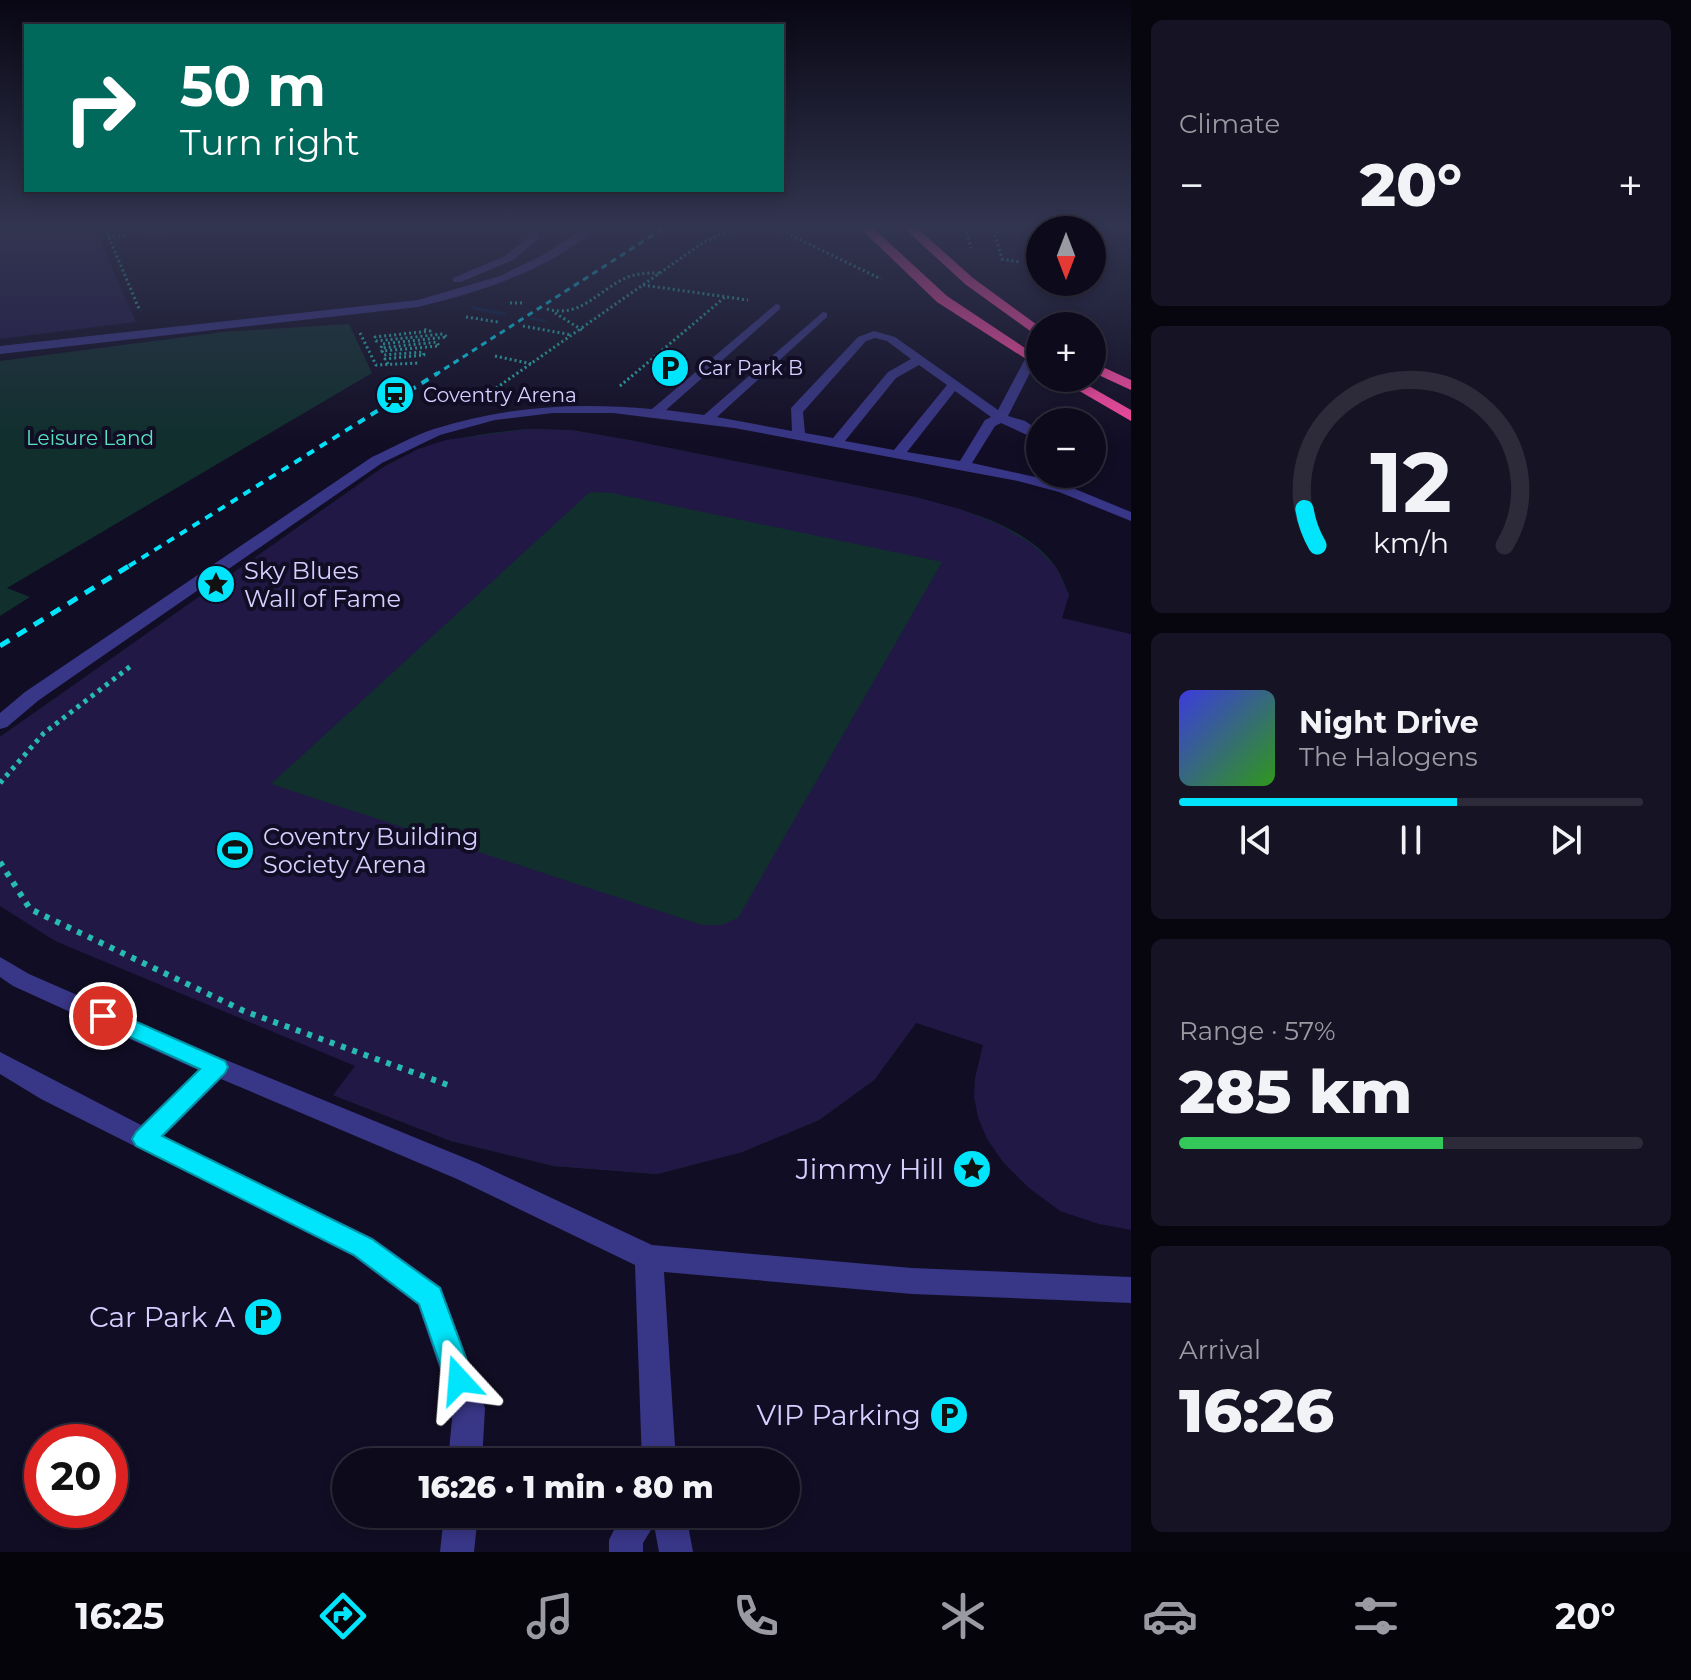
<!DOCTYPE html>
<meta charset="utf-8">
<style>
body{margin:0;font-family:Montserrat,sans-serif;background:#161324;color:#f1f3f6;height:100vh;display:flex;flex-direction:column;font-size:30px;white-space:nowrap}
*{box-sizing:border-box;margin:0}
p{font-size:26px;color:#9a9aa3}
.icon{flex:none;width:44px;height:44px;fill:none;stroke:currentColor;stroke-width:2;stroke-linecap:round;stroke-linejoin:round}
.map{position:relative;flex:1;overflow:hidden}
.drawer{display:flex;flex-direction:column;gap:20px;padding:20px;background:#07060f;width:560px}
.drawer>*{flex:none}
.hud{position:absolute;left:24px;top:24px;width:760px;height:168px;border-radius:0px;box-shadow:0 4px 12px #0003,0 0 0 2px #2d2b3a;background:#00695c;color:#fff;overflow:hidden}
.needle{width:52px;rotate:180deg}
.controls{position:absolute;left:1026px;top:216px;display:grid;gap:16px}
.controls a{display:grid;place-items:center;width:80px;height:80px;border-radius:50%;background:#0d0a1b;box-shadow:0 4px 12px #0003,0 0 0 2px #2d2b3a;font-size:40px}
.speed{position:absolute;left:24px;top:1424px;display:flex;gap:16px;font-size:40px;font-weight:700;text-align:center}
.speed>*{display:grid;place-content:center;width:104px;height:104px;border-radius:50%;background:#0d0a1b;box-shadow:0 4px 12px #0003,0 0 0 2px #2d2b3a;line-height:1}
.speed .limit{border:12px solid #d22;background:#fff;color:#111}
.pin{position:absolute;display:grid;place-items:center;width:68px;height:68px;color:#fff;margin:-34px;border:4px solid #fff;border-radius:50%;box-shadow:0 2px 8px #0007}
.me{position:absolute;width:88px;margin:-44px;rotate:341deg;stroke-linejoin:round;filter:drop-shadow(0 0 6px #0008)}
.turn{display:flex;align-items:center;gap:28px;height:168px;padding:0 24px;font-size:36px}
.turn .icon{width:104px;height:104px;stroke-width:2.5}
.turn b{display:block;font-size:56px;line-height:68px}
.big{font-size:60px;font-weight:800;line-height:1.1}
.drawer .widget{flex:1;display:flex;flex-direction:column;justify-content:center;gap:12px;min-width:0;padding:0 28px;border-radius:12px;background:#161324}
.drawer .dial{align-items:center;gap:0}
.dial svg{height:208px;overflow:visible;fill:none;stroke:#2d2b3a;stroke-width:7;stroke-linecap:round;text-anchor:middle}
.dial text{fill:#f1f3f6;stroke:none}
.song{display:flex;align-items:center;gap:24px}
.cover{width:96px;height:96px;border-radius:12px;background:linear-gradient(135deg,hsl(240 70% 55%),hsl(110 70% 35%))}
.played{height:8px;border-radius:4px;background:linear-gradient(90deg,#00e5fb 60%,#2d2b3a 60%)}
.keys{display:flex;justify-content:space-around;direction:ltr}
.heat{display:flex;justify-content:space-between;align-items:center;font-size:44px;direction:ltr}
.charge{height:12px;border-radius:6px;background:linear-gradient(90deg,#34c759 57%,#2d2b3a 0)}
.trip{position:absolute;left:332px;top:1448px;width:468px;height:80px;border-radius:40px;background:#0d0a1b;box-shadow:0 4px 12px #0003,0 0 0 2px #2d2b3a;font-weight:800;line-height:80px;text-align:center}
.dock{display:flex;height:128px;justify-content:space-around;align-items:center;background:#05040b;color:#9a9aa3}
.dock .icon{width:56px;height:56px}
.dock .current{color:#00e5fb}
.dock b{font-size:36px;color:#f1f3f6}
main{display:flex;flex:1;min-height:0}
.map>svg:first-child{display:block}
.green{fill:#102f2d}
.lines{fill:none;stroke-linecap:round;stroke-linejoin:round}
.stream{fill:#071e43;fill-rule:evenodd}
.building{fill:#211846;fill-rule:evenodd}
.path-far2{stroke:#28bbb1;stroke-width:3;stroke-dasharray:2 3;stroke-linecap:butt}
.path-far1{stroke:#28bbb1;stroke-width:5;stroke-dasharray:4 5;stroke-linecap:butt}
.path{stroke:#28bbb1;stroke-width:6;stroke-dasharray:5 7;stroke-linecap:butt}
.minor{fill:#383686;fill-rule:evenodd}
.highway{fill:#ff4ba3;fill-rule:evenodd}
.rail-far2{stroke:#00e5fb;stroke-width:3;stroke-dasharray:6 5;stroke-linecap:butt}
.rail-far1{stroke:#00e5fb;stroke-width:4;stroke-dasharray:8 7;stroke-linecap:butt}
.rail{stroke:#00e5fb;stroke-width:5;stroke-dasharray:11 9;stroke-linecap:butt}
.route{fill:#00e5fb;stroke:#0095a3;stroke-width:2}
.labels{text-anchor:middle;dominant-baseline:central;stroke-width:8;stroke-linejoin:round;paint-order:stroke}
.far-poi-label{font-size:20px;fill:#d5d0ff;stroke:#110d24;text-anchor:start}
.far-park-label{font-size:20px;fill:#56e5c0;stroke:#110d24}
.poi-label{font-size:24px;fill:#d5d0ff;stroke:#110d24;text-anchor:start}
.near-poi-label{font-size:28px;fill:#d5d0ff;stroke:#110d24;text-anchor:end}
</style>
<main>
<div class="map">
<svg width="1131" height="1552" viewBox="0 0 1131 1552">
<rect width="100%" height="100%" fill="#110d24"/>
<path class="green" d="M 349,324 L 372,373 L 7,588 L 30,597 L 0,616 L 0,361 L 223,332 Z
M 527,429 L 571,430 L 629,440 L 915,497 C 963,510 1024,524 1055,566 C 1061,574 1065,586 1069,595 L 916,1023 L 874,1080 L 819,1120 L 742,1152 L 657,1174 L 554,1166 L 451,1141 L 333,1095 L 444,1085 L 0,906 L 0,737 L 382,468 C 428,441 475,434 527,429 Z"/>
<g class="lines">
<path class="stream" d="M 473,306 L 504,312 L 507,314 L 504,316 L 471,309 L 470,308 Z
M 532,317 L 548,320 L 545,322 L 530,320 L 529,319 Z"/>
</g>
<path class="building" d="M 0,228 L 94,228 L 136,322 L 0,339 Z
M 527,429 L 571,430 L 629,440 L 915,497 L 960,509 L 1000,525 L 1032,544 L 1056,567 L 1069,595 L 1062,618 L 1131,634 L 1131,1230 L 1099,1224 L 1060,1211 L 1029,1188 L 1003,1162 L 987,1139 L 978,1117 L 974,1097 L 975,1078 L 983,1045 L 916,1023 L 874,1080 L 819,1120 L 742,1152 L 657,1174 L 554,1166 L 451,1141 L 333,1095 L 355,1066 L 55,941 L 0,906 L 0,737 L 382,468 L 418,449 L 446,440 ZM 590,492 L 612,493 L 942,562 L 738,918 L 721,925 L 702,925 L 271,784 Z"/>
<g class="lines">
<path class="path-far2" d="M 105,228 L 140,311
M 762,228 L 782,231 L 881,279
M 965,228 L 971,248
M 988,228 L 994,232 L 1002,259 L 1019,262
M 149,232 L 189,228
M 108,237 L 126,235
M 643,285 L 748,300
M 510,303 L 525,303
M 547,309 C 581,319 599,289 628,277 C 638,273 649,273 660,273
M 555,313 L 582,330
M 466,317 L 498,322
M 523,326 L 572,335
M 360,333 L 376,365 L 419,363
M 495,356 L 532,364
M 388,364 L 385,359 L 424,355 L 423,352 L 384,355 L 382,351 L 439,346 L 437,342 L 381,348 L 382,344 L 447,337 L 443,334 L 376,341 L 375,337 L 430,331 L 422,329
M 620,386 L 725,297
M 492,391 L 704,242 L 729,231 L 758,228"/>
<path class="path-far1" d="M 0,783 L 44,733 L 132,665"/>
<path class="path" d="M 0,862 L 30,909 L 244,1011 L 448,1085"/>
<path class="minor" d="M 526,228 L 536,228 L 539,238 L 513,260 L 461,282 L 453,282 L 453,278 L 505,256 L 529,237 Z
M 585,228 L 597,228 C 547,271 480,292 418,307 L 0,354 L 0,346 L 418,300 L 500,276 L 543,255 Z
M 776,304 L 780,305 L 780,309 L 666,410 L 704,415 L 823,312 L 827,313 L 827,317 L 717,417 L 792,431 L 791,408 L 858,337 L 874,331 L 895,337 L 998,410 L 1025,359 L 1031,355 L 1037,359 L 1008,416 L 1025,421 L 1040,431 L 1040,441 L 1001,423 L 995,426 L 972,463 L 1058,482 L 1131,512 L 1131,521 L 1059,492 L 1018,481 L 734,428 L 613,413 L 553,413 L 495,420 L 440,435 L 382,463 L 39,700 L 7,727 L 0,729 L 0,713 L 25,692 L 372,457 C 392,448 413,436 434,429 C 506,406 577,402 652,409 ZM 875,338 L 887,341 L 911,359 L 888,372 L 833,438 L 805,433 L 803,412 L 866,341 ZM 919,365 L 947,385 L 894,450 L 845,441 L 896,378 ZM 955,391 L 991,417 L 985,420 L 960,461 L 907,452 Z
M 0,957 L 29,974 L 226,1060 L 477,1163 L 652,1245 L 912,1268 L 1131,1277 L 1131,1303 L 912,1294 L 664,1272 L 676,1462 L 642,1462 L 635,1265 L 457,1179 L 221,1079 L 164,1136 L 373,1238 L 441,1287 L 485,1408 L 482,1462 L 448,1462 L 453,1408 L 418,1305 L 353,1256 L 41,1099 L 0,1074 L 0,1052 L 141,1125 L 198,1070 L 13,986 L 0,977 Z
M 444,1514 L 478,1514 L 474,1552 L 440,1552 Z
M 622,1514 L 686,1514 L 693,1552 L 659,1552 L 654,1525 L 643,1543 L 643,1552 L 609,1552 L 609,1540 Z"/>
<path class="highway" d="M 860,228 L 873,228 L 947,296 L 1040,358 L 1040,368 L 937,302 Z
M 904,228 L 917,228 L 973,278 L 1040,327 L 1040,338 L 965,284 Z
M 1092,362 L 1131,380 L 1131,390 L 1092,372 Z
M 1057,378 L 1075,378 L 1131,410 L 1131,421 Z"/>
<path class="rail-far2" d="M 435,375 L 664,228"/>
<path class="rail-far1" d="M 129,566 L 438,373"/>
<path class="rail" d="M 0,646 L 132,564"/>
</g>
<linearGradient id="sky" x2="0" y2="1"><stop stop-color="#090714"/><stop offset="0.51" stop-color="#323550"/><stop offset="1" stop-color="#323550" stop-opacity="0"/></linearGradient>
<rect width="1131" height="445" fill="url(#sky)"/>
<path class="route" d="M 103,1007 L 225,1061 L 228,1067 L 225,1073 L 162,1136 L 372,1239 L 440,1288 L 474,1380 L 469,1390 L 459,1394 L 449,1390 L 419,1304 L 354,1255 L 136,1146 L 132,1139 L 136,1132 L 200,1069 L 95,1021 L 92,1016 L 95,1010 Z"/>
<defs>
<symbol id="parking-disc" viewBox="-11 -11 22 22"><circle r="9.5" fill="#00e5fb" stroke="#110d24"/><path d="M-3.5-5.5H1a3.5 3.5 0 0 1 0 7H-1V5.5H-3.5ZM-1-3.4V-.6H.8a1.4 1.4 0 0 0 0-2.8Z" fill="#111"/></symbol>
<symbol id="station-disc" viewBox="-11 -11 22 22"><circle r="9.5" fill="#00e5fb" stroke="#110d24"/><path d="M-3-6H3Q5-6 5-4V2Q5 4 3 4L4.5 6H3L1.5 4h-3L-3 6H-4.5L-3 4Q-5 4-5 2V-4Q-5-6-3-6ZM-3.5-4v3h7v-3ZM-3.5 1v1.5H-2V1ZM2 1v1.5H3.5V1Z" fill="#111"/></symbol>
<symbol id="sight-disc" viewBox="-11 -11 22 22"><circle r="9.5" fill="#00e5fb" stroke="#110d24"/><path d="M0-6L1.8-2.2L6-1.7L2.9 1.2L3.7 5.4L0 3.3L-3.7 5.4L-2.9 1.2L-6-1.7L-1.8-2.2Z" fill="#111"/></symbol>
<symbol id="stadium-disc" viewBox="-11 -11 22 22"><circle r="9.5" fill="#00e5fb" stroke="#110d24"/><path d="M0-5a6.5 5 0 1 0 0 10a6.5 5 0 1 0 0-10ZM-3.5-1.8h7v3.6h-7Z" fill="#111"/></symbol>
</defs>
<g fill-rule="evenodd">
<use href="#parking-disc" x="648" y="346" width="44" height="44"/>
<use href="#station-disc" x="373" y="373" width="44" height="44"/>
<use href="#sight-disc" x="194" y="562" width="44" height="44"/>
<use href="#stadium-disc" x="213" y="828" width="44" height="44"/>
<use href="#sight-disc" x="950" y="1147" width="44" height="44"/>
<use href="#parking-disc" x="241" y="1295" width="44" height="44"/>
<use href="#parking-disc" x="927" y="1393" width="44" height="44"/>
</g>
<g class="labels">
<g class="far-poi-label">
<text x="698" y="368">Car Park B</text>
<text x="423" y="395">Coventry Arena</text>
</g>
<g class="far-park-label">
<text x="90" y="438">Leisure Land</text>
</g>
<g class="poi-label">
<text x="244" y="570">Sky Blues<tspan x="244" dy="28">Wall of Fame</tspan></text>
<text x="263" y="836">Coventry Building<tspan x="263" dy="28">Society Arena</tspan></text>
</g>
<g class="near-poi-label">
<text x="944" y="1169">Jimmy Hill</text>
<text x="235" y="1317">Car Park A</text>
<text x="921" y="1415">VIP Parking</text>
</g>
</g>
</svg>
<div class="controls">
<a><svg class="needle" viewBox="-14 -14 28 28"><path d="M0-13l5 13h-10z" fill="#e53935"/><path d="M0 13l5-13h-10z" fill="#9a9aa3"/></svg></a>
<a>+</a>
<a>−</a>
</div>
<div class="speed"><div class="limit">20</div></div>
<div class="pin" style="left:103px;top:1016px;background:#d93025"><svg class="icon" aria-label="arrive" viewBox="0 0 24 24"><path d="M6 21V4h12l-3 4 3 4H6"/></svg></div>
<svg class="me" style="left:459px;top:1380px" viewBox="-20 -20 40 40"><path d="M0-17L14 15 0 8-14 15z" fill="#00e5fb" stroke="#fff" stroke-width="4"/></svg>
<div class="trip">16:26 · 1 min · 80 m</div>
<div class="hud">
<div class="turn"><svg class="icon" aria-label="right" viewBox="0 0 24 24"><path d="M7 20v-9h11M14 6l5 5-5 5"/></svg><div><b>50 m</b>Turn right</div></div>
</div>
</div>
<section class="drawer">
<div class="widget"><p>Climate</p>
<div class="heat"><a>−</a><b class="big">20°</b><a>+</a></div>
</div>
<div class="widget dial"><svg viewBox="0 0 100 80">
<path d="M14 69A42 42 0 1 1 86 69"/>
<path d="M14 69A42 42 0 0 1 9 55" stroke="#00e5fb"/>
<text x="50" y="56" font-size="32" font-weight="700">12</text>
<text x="50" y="72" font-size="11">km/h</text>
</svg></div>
<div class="widget">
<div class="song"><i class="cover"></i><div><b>Night Drive</b><p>The Halogens</p></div></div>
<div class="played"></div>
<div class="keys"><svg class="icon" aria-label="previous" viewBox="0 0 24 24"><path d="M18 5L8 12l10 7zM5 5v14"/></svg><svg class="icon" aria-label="pause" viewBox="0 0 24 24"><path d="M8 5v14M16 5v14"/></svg><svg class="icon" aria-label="next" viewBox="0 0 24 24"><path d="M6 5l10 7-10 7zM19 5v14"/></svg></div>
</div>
<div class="widget"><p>Range · 57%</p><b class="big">285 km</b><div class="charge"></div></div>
<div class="widget"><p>Arrival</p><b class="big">16:26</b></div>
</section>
</main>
<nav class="dock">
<b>16:25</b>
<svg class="icon current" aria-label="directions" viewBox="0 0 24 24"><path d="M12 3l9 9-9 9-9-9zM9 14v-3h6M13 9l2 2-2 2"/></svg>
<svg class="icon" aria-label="music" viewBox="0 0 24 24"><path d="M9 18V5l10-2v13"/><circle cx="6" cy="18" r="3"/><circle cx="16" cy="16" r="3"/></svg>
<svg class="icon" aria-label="phone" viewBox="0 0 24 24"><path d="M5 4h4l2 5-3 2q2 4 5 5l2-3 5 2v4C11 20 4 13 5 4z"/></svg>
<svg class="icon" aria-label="climate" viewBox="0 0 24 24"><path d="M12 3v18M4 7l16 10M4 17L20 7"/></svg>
<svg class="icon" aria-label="car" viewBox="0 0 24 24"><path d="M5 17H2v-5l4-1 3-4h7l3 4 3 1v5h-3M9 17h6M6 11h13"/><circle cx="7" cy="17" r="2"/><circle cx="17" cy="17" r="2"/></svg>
<svg class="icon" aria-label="filters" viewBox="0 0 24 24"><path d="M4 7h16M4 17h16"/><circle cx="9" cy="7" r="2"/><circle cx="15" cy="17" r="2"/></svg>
<b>20°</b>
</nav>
